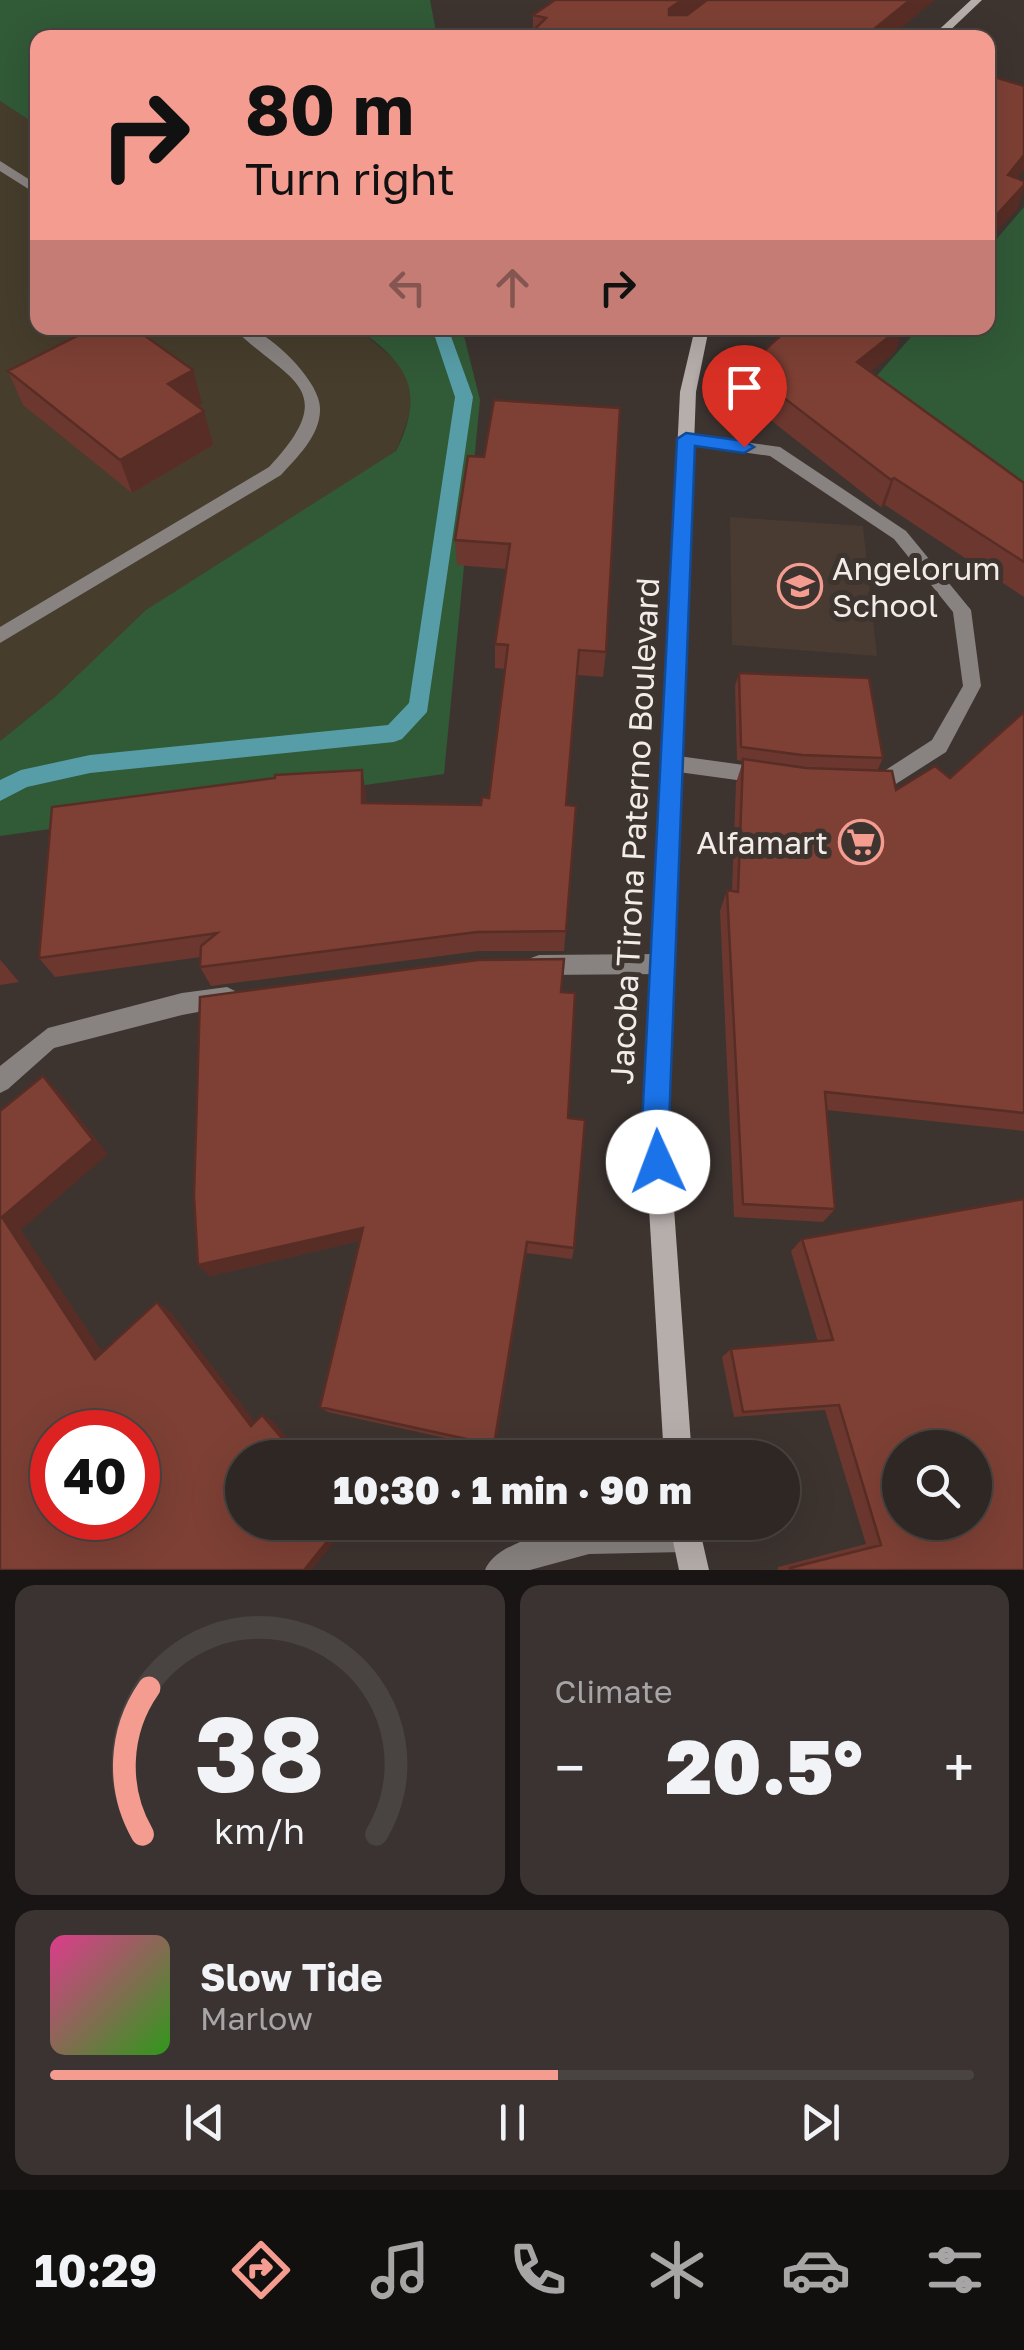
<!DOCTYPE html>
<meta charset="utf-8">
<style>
body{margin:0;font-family:"Golos Text",sans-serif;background:#3a3331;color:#f1f3f6;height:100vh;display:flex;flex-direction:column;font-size:38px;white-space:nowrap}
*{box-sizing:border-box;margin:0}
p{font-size:32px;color:#a7a5a6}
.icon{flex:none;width:55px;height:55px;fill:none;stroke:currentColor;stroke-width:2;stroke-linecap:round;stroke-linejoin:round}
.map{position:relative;height:1570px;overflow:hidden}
.side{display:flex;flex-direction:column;gap:15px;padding:15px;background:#191514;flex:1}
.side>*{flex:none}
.banner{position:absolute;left:30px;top:30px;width:965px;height:305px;border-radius:20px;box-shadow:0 10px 40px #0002,0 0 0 2px #494441;background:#f59c91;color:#111;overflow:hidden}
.fabs{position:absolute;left:882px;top:1430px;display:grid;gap:20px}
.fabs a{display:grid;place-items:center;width:110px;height:110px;border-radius:50%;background:#2e2724;box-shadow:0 10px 40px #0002,0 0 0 2px #494441;font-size:50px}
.speed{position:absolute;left:30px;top:1410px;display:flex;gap:20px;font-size:50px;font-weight:700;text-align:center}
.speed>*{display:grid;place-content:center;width:130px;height:130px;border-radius:50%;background:#2e2724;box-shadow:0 10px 40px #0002,0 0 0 2px #494441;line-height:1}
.speed .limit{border:15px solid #d22;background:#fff;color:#111}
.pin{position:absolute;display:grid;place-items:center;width:85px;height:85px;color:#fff;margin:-102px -42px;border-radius:50% 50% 50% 0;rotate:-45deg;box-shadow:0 0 10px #0007}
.pin .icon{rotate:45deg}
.me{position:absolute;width:110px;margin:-55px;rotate:358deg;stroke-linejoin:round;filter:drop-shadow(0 0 8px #0008)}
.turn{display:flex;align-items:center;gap:35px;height:210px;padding:0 50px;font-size:45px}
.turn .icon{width:130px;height:130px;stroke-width:2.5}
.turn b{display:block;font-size:70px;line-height:85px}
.lanes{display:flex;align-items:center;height:95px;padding:0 50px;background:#0003;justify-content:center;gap:50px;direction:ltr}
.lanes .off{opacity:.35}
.big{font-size:75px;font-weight:800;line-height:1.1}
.side .tile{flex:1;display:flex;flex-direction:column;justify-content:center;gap:15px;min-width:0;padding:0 35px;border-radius:20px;background:#3a3331}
.side .dial{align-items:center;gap:0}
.dial svg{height:260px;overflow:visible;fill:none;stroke:#494441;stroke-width:7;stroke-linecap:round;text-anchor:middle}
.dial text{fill:#f1f3f6;stroke:none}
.song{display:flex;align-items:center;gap:30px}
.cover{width:120px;height:120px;border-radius:15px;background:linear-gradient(135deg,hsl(330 70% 55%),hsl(110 70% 35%))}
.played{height:10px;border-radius:5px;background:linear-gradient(90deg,#f59c91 55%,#494441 55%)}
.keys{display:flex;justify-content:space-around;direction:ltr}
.heat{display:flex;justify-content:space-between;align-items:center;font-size:55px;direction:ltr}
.side .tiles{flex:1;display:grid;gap:15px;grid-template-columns:1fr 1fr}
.tile:last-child{grid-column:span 2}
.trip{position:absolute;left:225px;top:1440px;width:575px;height:100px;border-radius:50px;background:#2e2724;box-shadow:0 10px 40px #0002,0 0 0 2px #494441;font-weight:800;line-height:100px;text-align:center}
.tabs{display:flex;height:160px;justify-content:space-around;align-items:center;background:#12100e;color:#a7a5a6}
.tabs .icon{width:70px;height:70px}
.tabs .current{color:#f59c91}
.tabs b{font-size:45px;color:#f1f3f6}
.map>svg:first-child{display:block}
.built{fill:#493a32}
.industrial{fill:#463d2c}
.green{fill:#315a37}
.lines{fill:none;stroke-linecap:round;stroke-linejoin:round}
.stream{fill:#579da7;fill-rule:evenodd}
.lane{fill:#888381;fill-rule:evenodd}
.street{fill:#888381;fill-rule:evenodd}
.secondary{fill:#b6aeab;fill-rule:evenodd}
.wall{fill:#6c372e}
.shaded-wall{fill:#582d25}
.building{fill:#7e4035;stroke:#582d25;stroke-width:2.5;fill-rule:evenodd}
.route{fill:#1a73e8;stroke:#114b97;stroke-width:2.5}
.labels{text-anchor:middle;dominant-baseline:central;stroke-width:10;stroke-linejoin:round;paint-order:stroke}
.poi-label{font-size:32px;fill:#f2ece9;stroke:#3d3430;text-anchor:start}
.street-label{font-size:32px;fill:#f2ece9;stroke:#3d3430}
</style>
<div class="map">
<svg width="1024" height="1570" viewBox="0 0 1024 1570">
<rect width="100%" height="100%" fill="#3d3430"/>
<path class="built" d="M 730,517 L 863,526 L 877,656 L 732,645 Z"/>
<path class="industrial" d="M 0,101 L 37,125 L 38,328 L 357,328 L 401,365 L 410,386 L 412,408 L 396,451 L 56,696 L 0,741 Z"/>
<path class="green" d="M 0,0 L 430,0 L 437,37 L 38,38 L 37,125 L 0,101 Z
M 1024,207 L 1024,505 L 865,389 L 919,328 L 988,328 L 988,249 Z
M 357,328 L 462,328 L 480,400 L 444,774 L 0,836 L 0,741 L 56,696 L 146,610 L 396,451 C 426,391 408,364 357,328 Z"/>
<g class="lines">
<path class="stream" d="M 432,328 L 448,328 L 473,397 L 427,712 L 402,739 L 394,742 L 90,773 L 27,787 L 0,801 L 0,780 L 21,770 L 90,755 L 388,725 L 409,703 L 455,397 Z"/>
<path class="lane" d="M 0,161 L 38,185 L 38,195 L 0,171 Z
M 233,328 C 234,328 246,327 248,328 C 273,335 320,382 320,408 C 321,435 297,457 281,475 L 0,643 L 0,627 L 269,467 C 344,387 286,381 233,328 Z"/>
<path class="street" d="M 686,434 L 780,447 L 906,531 L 971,610 L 981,686 L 946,752 L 888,789 L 863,789 L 860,783 L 863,777 L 878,775 L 932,740 L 963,686 L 953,612 L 894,539 L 770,456 L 680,443 L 678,439 Z
M 671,755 L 766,768 L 773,770 L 776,776 L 773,782 L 766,784 L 671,771 L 664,769 L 661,763 L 664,757 Z
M 662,954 L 670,957 L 673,964 L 670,971 L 662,974 L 539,975 L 531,972 L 528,965 L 531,958 L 539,955 Z
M 227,987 L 235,991 L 238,998 L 235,1005 L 182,1015 L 54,1048 L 8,1089 L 0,1093 L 0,1066 L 48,1028 L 182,993 Z
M 684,1522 L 694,1527 L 699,1537 L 694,1547 L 684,1552 L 589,1554 L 530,1570 L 485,1570 C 505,1523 640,1523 684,1522 Z"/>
<path class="secondary" d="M 971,0 L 982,0 L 942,38 L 930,38 Z
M 695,328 L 709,328 L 696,392 L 668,1125 L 692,1458 L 664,1458 L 644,1125 L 680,392 Z
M 669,1522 L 698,1522 L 709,1570 L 679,1570 Z"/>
</g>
<path class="wall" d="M 533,15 L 889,38 L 533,30 Z
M 899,339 L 895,352 L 871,371 L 1024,483 L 1024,597 L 885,505 L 881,507 L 739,395 L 745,368 Z
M 8,371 L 202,404 L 198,407 L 213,445 L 132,493 L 23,405 Z
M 468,456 L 606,652 L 603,677 L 577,675 L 566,805 L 576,806 L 564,951 L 479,951 L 211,986 L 200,967 L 201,957 L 55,977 L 39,958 L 366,793 L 366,804 L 481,805 L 489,798 L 505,669 L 495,668 L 495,644 L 506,569 L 457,565 L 455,540 Z
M 739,673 L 883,758 L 877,771 L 896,790 L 950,778 L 1024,712 L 1024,1131 L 827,1110 L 835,1209 L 823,1222 L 734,1217 L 720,911 L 727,890 L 732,891 L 736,783 L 743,761 L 737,760 L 735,686 Z
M 0,960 L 3,963 L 19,982 L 0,985 Z
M 561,992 L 574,1248 L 572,1259 L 526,1253 L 495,1449 L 328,1412 L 320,1407 L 359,1241 L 210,1276 L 198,1265 Z
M 802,1239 L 1024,1570 L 778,1570 L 778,1567 L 866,1544 L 825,1410 L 734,1417 L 722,1357 L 731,1349 L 818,1342 L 791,1251 Z"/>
<path class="shaded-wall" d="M 682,0 L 712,0 L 667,35 L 669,9 Z
M 910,0 L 935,0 L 889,38 L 863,38 Z
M 1024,155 L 1024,170 L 998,202 L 1008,175 Z
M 1024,185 L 1024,189 L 1017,209 L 988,241 L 988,224 Z
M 896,328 L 910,328 L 899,339 L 895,352 L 849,389 L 857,362 Z
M 193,370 L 202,404 L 178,418 L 168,384 Z
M 204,411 L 213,445 L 132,493 L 120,460 Z
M 894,478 L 885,505 L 881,507 L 891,480 Z
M 362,770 L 366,793 L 366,826 L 362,803 Z
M 43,1076 L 59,1092 L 108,1154 L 21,1230 L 112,1366 L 95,1359 L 2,1217 Z
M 363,1228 L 368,1239 L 210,1276 L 198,1265 Z
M 527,1242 L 526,1253 L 495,1449 L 494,1445 Z
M 157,1302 L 171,1312 L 262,1431 L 251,1426 Z
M 262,1415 L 272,1420 L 304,1458 L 299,1458 Z
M 343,1522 L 350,1522 L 312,1570 L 304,1570 Z"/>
<path class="building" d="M 555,0 L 682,0 L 669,9 L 669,15 L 687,15 L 707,0 L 910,0 L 863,38 L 526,38 L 546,18 L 533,15 Z
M 988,75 L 1024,86 L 1024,155 L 1008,175 L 1024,181 L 1024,185 L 988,224 Z
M 93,328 L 134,328 L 193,370 L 168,384 L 204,411 L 120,460 L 8,371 Z
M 789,328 L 900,328 L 857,362 L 1024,483 L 1024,562 L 894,478 L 891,480 L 745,368 Z
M 494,400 L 620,408 L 606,652 L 579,650 L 566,805 L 576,806 L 566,931 L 477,932 L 200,967 L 201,946 L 217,933 L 39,958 L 52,807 L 275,778 L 275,775 L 362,770 L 362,803 L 481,805 L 482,797 L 489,798 L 508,645 L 495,644 L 510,544 L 455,540 L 468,456 L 484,457 Z
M 739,673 L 869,678 L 883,758 L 802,755 L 741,747 Z
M 1024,712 L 1024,1113 L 825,1092 L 835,1209 L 743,1204 L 727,890 L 738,892 L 743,759 L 806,768 L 892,771 L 896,790 L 935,766 L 950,778 Z
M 564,959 L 561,992 L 575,993 L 568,1118 L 585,1120 L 574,1248 L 527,1242 L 494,1445 L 320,1407 L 363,1228 L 198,1265 L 194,1196 L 200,997 L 478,960 Z
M 43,1076 L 93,1140 L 2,1217 L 95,1359 L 157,1302 L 251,1426 L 262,1415 L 299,1458 L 242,1458 L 242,1522 L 343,1522 L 304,1570 L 0,1570 L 0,1111 ZM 52,1432 L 138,1432 L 138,1518 L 52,1518 Z
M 1024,1199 L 1024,1570 L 790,1570 L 790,1568 L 881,1545 L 839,1405 L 743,1412 L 731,1349 L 833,1340 L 802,1239 ZM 900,1448 L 975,1448 L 975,1522 L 900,1522 Z"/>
<path class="route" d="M 686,433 L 744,441 L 754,447 L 744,453 L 695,446 L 669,1124 L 672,1162 L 668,1171 L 658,1175 L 648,1171 L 642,1124 L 677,439 Z"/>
<defs>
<symbol id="school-ring" viewBox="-11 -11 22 22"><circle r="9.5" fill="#3d3430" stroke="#f59c91" stroke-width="1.5"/><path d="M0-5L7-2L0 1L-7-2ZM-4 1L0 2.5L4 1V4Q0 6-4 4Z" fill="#f59c91"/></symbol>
<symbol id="supermarket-ring" viewBox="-11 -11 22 22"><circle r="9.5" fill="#3d3430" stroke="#f59c91" stroke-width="1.5"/><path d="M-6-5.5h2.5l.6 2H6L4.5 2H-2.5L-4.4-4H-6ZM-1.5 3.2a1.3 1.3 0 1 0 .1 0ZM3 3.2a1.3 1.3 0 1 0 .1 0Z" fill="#f59c91"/></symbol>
</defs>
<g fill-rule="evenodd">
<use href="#school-ring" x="775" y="561" width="50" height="50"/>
<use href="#supermarket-ring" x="836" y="817" width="50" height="50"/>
</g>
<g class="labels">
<g class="poi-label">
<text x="832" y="568">Angelorum<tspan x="832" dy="37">School</tspan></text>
<text x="828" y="842" text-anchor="end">Alfamart</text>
</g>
<g class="street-label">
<text transform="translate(634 831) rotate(-87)">Jacoba Tirona Paterno Boulevard</text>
</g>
</g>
</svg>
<div class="fabs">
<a><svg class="icon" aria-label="search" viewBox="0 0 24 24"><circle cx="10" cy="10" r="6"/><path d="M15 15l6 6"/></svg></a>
</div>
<div class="speed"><div class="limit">40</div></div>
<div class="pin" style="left:744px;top:447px;background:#d93025"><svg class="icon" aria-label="arrive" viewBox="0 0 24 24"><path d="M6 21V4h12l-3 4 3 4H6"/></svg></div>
<svg class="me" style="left:658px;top:1162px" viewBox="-20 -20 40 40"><circle r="19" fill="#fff"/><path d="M0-13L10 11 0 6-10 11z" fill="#1a73e8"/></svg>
<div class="trip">10:30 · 1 min · 90 m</div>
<div class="banner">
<div class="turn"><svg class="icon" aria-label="right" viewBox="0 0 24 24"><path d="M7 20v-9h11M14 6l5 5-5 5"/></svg><div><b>80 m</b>Turn right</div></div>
<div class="lanes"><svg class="icon off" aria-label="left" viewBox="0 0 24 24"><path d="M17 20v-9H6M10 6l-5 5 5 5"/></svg><svg class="icon off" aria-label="ahead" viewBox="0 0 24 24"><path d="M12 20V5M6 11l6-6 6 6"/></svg><svg class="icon" aria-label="right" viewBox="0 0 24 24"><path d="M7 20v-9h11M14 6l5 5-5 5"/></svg></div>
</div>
</div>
<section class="side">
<div class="tiles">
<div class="tile dial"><svg viewBox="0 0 100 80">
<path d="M14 69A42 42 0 1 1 86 69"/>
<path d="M14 69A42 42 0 0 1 16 24" stroke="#f59c91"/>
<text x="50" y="56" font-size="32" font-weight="700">38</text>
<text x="50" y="72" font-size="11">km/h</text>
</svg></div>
<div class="tile"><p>Climate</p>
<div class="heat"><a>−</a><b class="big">20.5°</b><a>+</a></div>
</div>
<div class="tile">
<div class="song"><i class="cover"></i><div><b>Slow Tide</b><p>Marlow</p></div></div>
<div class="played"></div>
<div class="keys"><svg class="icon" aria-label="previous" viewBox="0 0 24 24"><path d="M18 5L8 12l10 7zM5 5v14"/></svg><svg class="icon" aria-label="pause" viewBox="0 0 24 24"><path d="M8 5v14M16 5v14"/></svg><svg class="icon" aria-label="next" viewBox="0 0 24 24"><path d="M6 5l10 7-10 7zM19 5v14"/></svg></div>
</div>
</div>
</section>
<nav class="tabs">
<b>10:29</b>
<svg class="icon current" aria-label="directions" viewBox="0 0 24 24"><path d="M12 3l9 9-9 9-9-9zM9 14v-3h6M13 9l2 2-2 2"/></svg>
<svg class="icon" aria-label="music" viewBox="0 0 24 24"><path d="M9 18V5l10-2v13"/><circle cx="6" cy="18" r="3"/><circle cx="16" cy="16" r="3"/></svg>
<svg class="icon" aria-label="phone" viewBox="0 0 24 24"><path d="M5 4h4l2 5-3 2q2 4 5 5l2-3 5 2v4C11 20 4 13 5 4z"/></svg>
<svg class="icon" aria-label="climate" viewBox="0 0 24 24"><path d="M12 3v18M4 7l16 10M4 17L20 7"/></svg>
<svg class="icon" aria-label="car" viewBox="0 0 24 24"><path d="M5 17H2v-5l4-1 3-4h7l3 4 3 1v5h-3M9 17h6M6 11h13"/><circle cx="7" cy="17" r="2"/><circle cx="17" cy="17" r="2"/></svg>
<svg class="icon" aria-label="filters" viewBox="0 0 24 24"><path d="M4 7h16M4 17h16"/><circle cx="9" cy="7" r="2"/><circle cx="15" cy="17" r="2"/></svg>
</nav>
